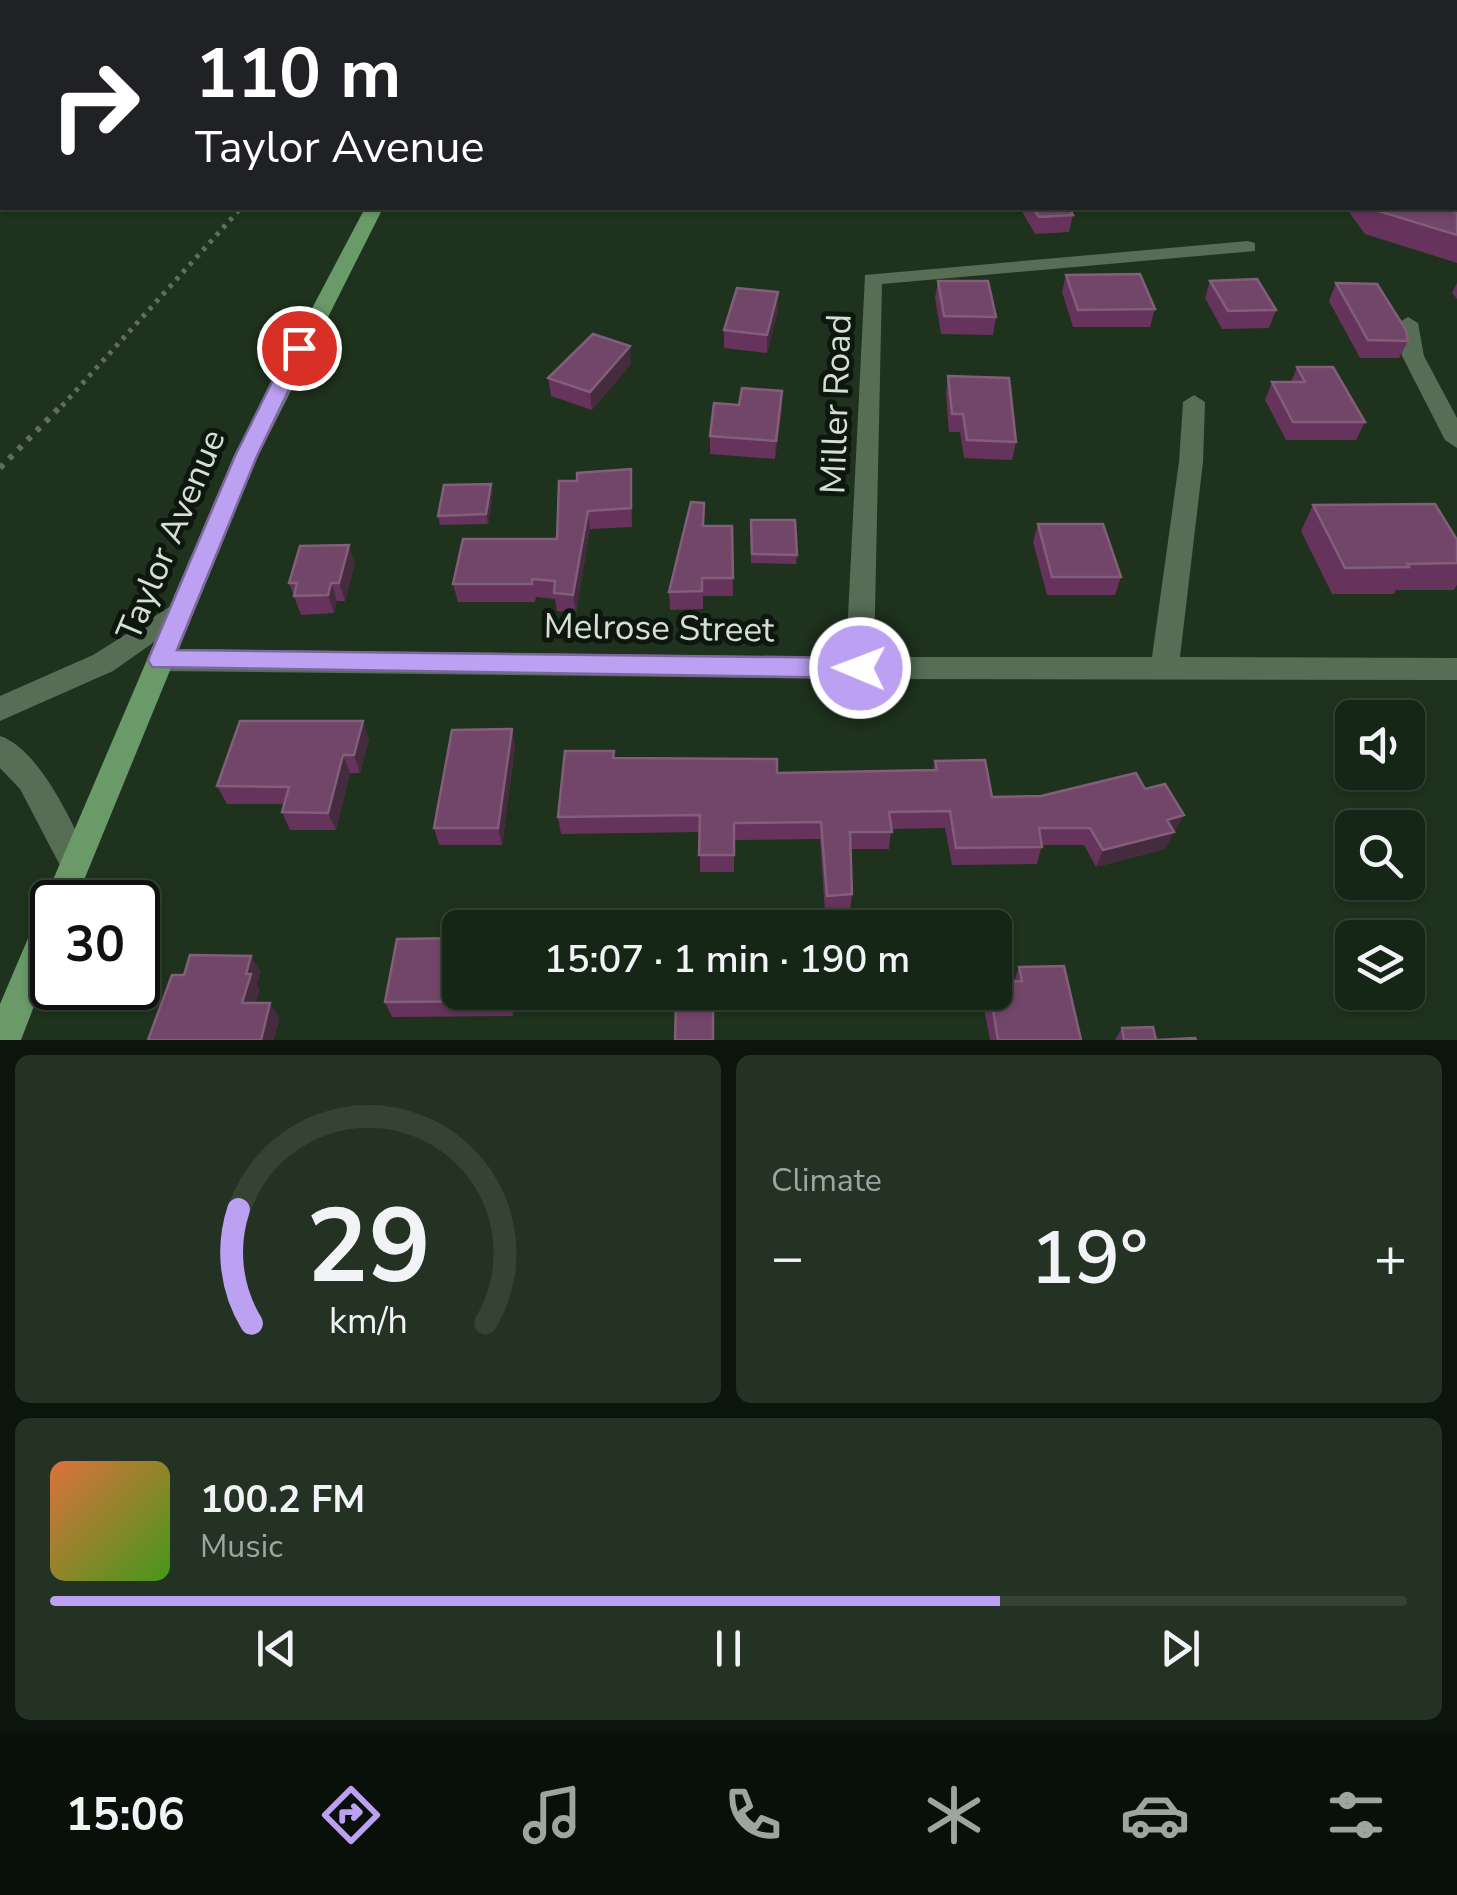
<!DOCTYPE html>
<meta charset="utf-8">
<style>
body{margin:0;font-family:"Nunito Sans",sans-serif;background:#233223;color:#f1f3f6;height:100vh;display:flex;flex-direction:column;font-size:38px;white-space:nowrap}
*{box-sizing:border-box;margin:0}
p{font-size:32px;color:#9ea5a1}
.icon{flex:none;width:55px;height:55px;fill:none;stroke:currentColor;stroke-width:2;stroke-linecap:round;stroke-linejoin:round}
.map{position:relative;height:1040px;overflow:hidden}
.side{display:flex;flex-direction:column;gap:15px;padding:15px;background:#0c150c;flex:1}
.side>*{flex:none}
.banner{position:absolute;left:0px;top:0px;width:1458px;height:210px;box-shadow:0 2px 8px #0004,0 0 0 2px #354335;background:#202124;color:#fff;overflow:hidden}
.buttons{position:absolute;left:1335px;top:700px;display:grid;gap:20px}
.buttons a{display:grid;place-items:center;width:90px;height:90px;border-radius:15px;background:#162616;box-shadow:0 2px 8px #0004,0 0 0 2px #354335;font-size:50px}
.speed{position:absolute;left:30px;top:880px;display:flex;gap:20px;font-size:50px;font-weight:700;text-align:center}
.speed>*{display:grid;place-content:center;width:130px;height:130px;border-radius:50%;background:#162616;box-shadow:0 2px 8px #0004,0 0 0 2px #354335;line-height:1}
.speed .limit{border:5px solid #111;border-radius:15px;background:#fff;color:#111}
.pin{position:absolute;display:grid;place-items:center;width:85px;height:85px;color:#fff;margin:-42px;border:5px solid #fff;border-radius:50%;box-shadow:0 2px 10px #0007}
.me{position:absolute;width:110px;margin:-55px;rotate:271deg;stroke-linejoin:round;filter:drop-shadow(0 0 8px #0008)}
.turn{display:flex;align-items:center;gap:35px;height:210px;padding:0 30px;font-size:45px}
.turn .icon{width:130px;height:130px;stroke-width:2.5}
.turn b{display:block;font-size:70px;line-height:85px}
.big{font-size:75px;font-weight:600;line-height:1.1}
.side .tile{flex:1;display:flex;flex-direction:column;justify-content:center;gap:15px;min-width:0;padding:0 35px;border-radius:15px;background:#233223}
.side .dial{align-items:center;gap:0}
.dial svg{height:260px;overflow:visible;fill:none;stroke:#354335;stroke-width:7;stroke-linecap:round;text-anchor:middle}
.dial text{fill:#f1f3f6;stroke:none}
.song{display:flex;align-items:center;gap:30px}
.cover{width:120px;height:120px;border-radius:15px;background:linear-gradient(135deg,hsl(20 70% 55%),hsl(100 70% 35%))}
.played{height:10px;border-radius:5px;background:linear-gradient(90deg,#bca0f2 70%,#354335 70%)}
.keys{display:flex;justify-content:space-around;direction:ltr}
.heat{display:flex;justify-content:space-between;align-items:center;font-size:55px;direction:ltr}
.side .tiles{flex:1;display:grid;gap:15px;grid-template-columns:1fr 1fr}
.tile:last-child{grid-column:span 2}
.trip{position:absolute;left:442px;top:910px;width:570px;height:100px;border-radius:15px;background:#162616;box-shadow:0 2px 8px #0004,0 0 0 2px #354335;font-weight:600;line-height:100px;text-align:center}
.menu{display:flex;height:160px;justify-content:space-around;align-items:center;background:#090f09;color:#9ea5a1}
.menu .icon{width:70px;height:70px}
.menu .active{color:#bca0f2}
.menu b{font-size:45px;color:#f1f3f6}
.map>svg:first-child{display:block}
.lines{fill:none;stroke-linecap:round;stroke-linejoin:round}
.path-far2{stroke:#5e6f5d;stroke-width:4;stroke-dasharray:4 5;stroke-linecap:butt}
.path-far1{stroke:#5e6f5d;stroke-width:5;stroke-dasharray:4 6;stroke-linecap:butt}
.path{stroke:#5e6f5d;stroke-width:6;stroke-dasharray:5 8;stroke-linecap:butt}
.minor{fill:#576d56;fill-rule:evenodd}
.major{fill:#699a68;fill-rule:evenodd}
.wall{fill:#66335c}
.shaded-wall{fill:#442b3d}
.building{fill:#724669;stroke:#815e79;stroke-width:2.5}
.route{fill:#bca0f2;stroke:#7a689d;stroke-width:2.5}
.labels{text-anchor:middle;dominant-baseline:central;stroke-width:10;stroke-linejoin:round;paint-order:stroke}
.street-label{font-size:35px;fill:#d4e0d3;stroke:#0e170e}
</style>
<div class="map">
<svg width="1457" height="1040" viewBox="0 0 1457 1040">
<rect width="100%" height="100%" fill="#1e321d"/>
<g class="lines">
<path class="path-far2" d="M 442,2 L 457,0"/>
<path class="path-far1" d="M 62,406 L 241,208"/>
<path class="path" d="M 0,468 L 64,403"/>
<path class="minor" d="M 19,0 L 37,0 L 38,2 L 21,2 Z
M 525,0 L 550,0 L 551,2 L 527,2 Z
M 1455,9 L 1457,9 L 1457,17 L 1455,17 Z
M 1455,48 L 1457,48 L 1457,58 L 1455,58 Z
M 1248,241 L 1255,243 L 1255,251 L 882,284 L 874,657 L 1152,657 L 1179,462 L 1183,402 L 1194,395 L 1205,402 L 1203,462 L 1180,657 L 1457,658 L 1457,680 L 860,679 L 161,671 L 151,668 L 147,660 L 151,652 L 161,649 L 846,657 L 865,275 Z
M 1408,317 L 1418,323 L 1424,356 L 1457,418 L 1457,448 L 1445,440 L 1402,356 L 1398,323 Z
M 182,599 L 191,602 L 195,609 L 191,616 L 113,671 L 0,721 L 0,696 L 93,655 Z
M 0,736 C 40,749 74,826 91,863 L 86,873 L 75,877 L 64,873 L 20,789 L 0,768 Z"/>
<path class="major" d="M 365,208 L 383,208 L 258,456 L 75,902 L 52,902 L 52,959 L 21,1040 L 0,1040 L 0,1004 L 234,456 Z"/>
</g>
<path class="wall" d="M 893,0 L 1090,0 L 1088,2 L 907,2 Z
M 1020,208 L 1069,208 L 1073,215 L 1069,232 L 1035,234 Z
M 1346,208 L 1452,208 L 1457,214 L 1457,263 L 1365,234 Z
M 1066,275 L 1155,309 L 1150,327 L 1073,327 L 1062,292 Z
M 938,281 L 996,317 L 993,335 L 941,334 L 935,298 Z
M 1210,281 L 1276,310 L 1269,328 L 1222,329 L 1205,298 Z
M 1336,283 L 1408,341 L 1399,358 L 1360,358 L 1329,301 Z
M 1457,283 L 1457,299 L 1452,293 Z
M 778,292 L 778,310 L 767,353 L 724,348 L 724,330 Z
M 631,364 L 592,410 L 551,396 L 548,378 Z
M 1297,367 L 1365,422 L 1356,440 L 1286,440 L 1265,400 L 1272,382 L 1291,382 Z
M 948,376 L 1016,442 L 1012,460 L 964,458 L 960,432 L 949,432 L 946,394 Z
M 782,409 L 775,459 L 710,454 L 710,436 Z
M 631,469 L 632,527 L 590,529 L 576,613 L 557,611 L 555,599 L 536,597 L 535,602 L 458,602 L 453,584 L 557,539 L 577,481 Z
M 493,493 L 488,524 L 440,525 L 438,516 Z
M 1313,505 L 1457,540 L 1457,585 L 1454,590 L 1396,590 L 1394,594 L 1332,594 L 1301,531 Z
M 751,520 L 797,555 L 796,564 L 751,563 Z
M 1038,524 L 1121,577 L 1115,595 L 1047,595 L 1033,542 Z
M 704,526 L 732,526 L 733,596 L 703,596 L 703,609 L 670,610 L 669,592 Z
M 355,563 L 345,601 L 337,601 L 334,613 L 301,615 L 289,583 Z
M 512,729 L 515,746 L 502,845 L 439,845 L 434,828 Z
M 369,739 L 360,773 L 350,773 L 336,830 L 290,830 L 282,812 L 284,804 L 227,804 L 217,786 Z
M 614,751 L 615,758 L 777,773 L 933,770 L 935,761 L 992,797 L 1041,796 L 1145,789 L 1176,832 L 1173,833 L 1165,849 L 1096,867 L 1084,845 L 1042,845 L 1037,864 L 952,865 L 945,828 L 891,829 L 889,849 L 851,849 L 852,894 L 850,911 L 825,912 L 820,839 L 734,840 L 734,872 L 700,872 L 700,832 L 561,834 L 558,817 Z
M 1019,967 L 1081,1040 L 990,1040 L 982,998 L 984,992 L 995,992 L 1014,981 Z
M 516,992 L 513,1016 L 392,1017 L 385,1002 Z
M 1122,1028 L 1156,1040 L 1196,1040 L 1115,1040 Z"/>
<path class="shaded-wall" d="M 1076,0 L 1090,0 L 1088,2 L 1074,2 Z
M 2,124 L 2,159 L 0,160 L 0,125 Z
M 778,292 L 778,310 L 767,353 L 767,335 Z
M 630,346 L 631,364 L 592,410 L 590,392 Z
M 782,391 L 782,409 L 775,459 L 776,441 Z
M 491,484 L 493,493 L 488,524 L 486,514 Z
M 588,511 L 590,529 L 576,613 L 573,595 Z
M 349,545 L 355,563 L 345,601 L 339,583 Z
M 331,583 L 337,601 L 334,613 L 328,595 Z
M 363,721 L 369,739 L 360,773 L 354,755 Z
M 512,729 L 515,746 L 502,845 L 498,828 Z
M 343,755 L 350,773 L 336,830 L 328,813 Z
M 1184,815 L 1165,849 L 1096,867 L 1103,850 L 1167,820 Z
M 251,956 L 261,972 L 257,984 L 260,989 L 252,1018 L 242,1003 L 246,974 Z
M 510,992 L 516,992 L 513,1016 L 509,1001 Z
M 270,1003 L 280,1018 L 274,1040 L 261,1040 Z"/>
<path class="building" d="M 1045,0 L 1076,0 L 1074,2 L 1058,2 Z
M 0,7 L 2,8 L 2,124 L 0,125 Z
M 1033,208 L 1069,208 L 1073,215 L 1039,217 Z
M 1373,208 L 1452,208 L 1457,214 L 1457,235 L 1375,210 Z
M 1140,274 L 1155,309 L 1078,310 L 1066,275 Z
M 1257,279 L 1276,310 L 1228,311 L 1210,281 Z
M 938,281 L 988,281 L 996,317 L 944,316 Z
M 1336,283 L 1377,284 L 1406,330 L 1408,341 L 1368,340 Z
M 737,288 L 778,292 L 767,335 L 724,330 Z
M 593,334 L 630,346 L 590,392 L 548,378 Z
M 1297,367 L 1333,367 L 1365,422 L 1293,422 L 1272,382 L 1305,382 Z
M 948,376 L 1009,378 L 1016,442 L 967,440 L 963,414 L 952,414 Z
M 742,388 L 782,391 L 776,441 L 710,436 L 714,403 L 739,405 Z
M 631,469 L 631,508 L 588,511 L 573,595 L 554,593 L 555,581 L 532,579 L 532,584 L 453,584 L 463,539 L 557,539 L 559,481 L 577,481 L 577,473 Z
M 491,484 L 486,514 L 438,516 L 444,485 Z
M 691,502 L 704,503 L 703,526 L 732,526 L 733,578 L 702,578 L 702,591 L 669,592 Z
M 1435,504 L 1457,540 L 1457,563 L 1407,564 L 1409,567 L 1345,568 L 1313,505 Z
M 751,520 L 795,520 L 797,555 L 752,554 Z
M 1038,524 L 1103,524 L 1121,577 L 1052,577 Z
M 349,545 L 339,583 L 331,583 L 328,595 L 294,596 L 297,583 L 289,583 L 300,546 Z
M 240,721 L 363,721 L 354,755 L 343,755 L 328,813 L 282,812 L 289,787 L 217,786 Z
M 512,729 L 498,828 L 434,828 L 452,730 Z
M 565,751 L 614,751 L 613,758 L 777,759 L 777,773 L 937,770 L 935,761 L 985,760 L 992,797 L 1041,796 L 1136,773 L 1145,789 L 1165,784 L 1184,815 L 1167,820 L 1174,832 L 1103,850 L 1090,828 L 1039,828 L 1042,847 L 956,848 L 950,811 L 889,812 L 892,832 L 850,832 L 852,894 L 827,896 L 821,822 L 734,823 L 734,855 L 699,855 L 700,815 L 558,817 Z
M 460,938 L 460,992 L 510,992 L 509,1001 L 385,1002 L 397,939 Z
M 190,955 L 251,956 L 246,974 L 251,974 L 242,1003 L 270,1003 L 261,1040 L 148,1040 L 172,975 L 184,975 Z
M 1064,966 L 1081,1040 L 998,1040 L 990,992 L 995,992 L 995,982 L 1022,981 L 1019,967 Z
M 676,1006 L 713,1006 L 713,1040 L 675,1040 Z
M 1153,1027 L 1156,1040 L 1195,1038 L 1196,1040 L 1124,1040 L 1122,1028 Z"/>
<path class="route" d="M 299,343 L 309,348 L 257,456 L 177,650 L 860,658 L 869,661 L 873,668 L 869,675 L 860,678 L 152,667 L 148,660 L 235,456 L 289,348 Z"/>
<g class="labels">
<g class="street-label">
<text transform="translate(836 404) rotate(-88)">Miller Road</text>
<text transform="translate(171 535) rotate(-67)">Taylor Avenue</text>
<text transform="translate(659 628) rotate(1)">Melrose Street</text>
</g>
</g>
</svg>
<div class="buttons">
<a><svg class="icon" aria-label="sound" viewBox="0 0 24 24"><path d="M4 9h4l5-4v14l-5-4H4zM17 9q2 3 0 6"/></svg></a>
<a><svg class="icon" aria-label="search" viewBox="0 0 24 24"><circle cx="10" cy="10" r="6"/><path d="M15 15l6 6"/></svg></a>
<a><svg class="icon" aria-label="layers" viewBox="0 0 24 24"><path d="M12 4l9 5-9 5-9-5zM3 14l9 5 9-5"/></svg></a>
</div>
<div class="speed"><div class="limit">30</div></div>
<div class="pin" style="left:299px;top:348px;background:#d93025"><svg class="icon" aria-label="arrive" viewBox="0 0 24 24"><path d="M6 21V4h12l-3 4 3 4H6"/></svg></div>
<svg class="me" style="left:860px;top:668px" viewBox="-20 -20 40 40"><circle r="17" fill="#bca0f2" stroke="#fff" stroke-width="3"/><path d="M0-11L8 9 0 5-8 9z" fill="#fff"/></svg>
<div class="trip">15:07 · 1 min · 190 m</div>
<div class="banner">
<div class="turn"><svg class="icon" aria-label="right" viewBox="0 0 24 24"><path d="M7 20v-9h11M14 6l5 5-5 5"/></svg><div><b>110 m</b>Taylor Avenue</div></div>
</div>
</div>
<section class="side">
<div class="tiles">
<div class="tile dial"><svg viewBox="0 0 100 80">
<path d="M14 69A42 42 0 1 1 86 69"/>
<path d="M14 69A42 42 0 0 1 10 34" stroke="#bca0f2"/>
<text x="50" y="56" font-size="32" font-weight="700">29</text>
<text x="50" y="72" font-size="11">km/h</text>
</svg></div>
<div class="tile"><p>Climate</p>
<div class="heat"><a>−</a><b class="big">19°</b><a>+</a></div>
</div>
<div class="tile">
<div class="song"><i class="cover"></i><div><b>100.2 FM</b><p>Music</p></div></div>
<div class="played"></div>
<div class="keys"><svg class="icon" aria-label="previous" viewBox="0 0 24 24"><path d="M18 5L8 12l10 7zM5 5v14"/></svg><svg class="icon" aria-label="pause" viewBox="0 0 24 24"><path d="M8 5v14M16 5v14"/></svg><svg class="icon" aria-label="next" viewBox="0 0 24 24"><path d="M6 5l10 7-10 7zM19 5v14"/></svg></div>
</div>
</div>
</section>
<nav class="menu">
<b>15:06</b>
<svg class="icon active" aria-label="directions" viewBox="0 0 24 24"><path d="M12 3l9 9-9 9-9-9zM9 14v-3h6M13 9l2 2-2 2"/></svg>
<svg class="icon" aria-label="music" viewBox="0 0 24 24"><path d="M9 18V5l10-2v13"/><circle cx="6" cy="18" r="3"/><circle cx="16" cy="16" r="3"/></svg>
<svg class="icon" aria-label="phone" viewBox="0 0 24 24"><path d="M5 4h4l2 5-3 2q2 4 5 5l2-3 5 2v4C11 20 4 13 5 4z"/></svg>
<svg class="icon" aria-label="climate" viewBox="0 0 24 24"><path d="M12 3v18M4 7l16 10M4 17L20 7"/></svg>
<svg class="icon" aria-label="car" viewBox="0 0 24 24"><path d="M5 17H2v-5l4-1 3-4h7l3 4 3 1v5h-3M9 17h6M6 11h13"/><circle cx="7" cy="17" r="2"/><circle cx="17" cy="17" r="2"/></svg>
<svg class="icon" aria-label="filters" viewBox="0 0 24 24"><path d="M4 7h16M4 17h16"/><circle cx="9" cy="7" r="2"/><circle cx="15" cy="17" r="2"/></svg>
</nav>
